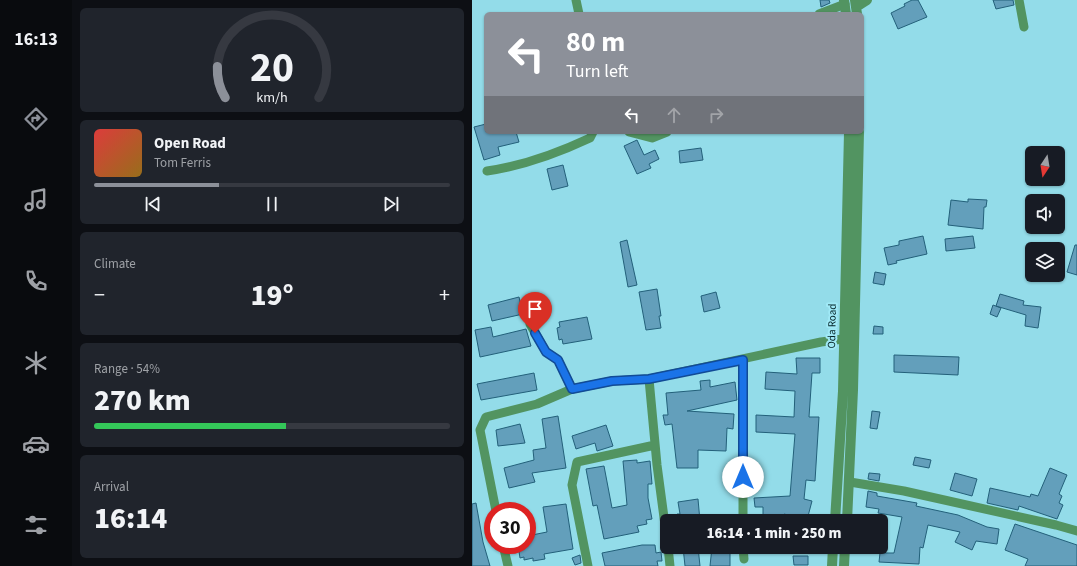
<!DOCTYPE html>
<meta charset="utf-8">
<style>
body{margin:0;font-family:"Source Sans 3",sans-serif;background:#20242c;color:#f1f3f6;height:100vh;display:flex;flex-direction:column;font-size:15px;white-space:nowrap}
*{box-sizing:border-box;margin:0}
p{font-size:13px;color:#9ea1a6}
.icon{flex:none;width:22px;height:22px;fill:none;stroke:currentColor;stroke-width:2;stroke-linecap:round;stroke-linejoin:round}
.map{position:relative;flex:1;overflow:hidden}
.drawer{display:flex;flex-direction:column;gap:8px;padding:8px;background:#0d0f14;width:400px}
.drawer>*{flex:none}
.guide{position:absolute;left:12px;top:12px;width:380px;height:122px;border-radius:6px;box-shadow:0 1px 3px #0004;background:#8c9099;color:#fff;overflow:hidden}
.needle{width:26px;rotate:192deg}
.fabs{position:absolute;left:553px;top:146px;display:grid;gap:8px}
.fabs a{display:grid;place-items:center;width:40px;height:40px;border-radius:6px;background:#171b24;box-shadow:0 1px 3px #0004;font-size:20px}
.speed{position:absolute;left:12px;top:502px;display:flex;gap:8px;font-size:20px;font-weight:700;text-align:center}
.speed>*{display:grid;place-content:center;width:52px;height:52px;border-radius:50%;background:#171b24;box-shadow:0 1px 3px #0004;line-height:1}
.speed .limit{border:6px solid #d22;background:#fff;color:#111}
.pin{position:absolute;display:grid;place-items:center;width:34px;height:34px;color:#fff;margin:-41px -17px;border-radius:50% 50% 50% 0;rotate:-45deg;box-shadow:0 0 4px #0007}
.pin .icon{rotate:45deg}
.me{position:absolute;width:44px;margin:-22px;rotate:0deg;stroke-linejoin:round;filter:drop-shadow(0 0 3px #0008)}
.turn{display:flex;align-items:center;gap:14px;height:84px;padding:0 16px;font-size:18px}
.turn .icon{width:52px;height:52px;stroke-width:2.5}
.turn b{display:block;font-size:28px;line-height:34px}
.lanes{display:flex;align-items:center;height:38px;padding:0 16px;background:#0003;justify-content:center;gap:20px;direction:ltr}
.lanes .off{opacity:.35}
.big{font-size:30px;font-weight:800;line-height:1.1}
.drawer .tile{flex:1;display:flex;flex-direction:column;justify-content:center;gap:6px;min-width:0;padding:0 14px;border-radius:6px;background:#20242c}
.drawer .dial{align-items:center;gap:0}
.dial svg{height:104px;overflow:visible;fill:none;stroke:#363941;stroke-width:7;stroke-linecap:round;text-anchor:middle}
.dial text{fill:#f1f3f6;stroke:none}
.song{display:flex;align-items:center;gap:12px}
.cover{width:48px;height:48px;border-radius:6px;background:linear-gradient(135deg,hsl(0 70% 55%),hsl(40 70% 35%))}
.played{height:4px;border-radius:2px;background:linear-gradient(90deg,#8c9099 35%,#363941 35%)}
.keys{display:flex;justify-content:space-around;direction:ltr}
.heat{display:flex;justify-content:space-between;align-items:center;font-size:22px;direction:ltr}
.charge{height:6px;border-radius:3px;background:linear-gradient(90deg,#34c759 54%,#363941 0)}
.trip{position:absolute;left:188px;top:514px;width:228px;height:40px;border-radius:6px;background:#171b24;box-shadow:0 1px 3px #0004;font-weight:800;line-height:40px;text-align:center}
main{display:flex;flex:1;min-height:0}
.tab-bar{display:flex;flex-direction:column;width:72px;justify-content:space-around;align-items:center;background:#090b0e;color:#9ea1a6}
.tab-bar .icon{width:28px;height:28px}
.tab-bar .current{color:#8c9099}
.tab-bar b{font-size:18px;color:#f1f3f6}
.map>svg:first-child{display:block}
.building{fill:#639fbb;stroke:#23607a}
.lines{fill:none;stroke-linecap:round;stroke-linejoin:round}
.minor{stroke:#529461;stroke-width:9}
.tertiary{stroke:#529461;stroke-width:10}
.route-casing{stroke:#114b97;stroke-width:10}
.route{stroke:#1a73e8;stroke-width:7}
.labels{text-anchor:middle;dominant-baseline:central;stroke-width:4;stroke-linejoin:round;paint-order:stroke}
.street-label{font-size:11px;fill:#022125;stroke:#a0e9f6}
</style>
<main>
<nav class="tab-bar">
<b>16:13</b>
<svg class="icon current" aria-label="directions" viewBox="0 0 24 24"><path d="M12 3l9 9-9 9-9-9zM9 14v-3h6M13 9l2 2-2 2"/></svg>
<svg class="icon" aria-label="music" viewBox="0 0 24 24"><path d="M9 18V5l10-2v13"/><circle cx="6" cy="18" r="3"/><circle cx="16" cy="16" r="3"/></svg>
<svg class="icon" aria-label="phone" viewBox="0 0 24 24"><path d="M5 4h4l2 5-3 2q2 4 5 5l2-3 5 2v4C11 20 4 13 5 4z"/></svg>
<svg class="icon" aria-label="climate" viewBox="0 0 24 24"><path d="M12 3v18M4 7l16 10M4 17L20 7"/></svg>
<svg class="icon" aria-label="car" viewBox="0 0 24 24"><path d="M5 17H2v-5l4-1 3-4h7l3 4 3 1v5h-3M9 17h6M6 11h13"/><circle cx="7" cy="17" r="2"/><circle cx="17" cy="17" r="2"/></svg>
<svg class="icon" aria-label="filters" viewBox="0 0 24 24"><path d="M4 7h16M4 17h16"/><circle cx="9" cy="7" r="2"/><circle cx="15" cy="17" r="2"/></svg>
</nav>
<section class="drawer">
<div class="tile dial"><svg viewBox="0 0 100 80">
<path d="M14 69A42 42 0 1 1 86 69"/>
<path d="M14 69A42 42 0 0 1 8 45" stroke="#8c9099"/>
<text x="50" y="56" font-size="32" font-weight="700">20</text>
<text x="50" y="72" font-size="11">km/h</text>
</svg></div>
<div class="tile">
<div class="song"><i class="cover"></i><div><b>Open Road</b><p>Tom Ferris</p></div></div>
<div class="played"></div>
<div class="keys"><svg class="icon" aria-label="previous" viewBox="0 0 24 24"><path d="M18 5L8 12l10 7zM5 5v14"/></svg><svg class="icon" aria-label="pause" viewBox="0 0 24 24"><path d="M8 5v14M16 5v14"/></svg><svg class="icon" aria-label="next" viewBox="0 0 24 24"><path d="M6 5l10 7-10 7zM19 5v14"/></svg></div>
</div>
<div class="tile"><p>Climate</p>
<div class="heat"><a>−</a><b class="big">19°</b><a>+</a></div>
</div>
<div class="tile"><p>Range · 54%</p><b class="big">270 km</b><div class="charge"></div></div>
<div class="tile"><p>Arrival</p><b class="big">16:14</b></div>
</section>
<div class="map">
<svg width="605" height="566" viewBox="0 0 605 566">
<rect width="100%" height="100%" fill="#93dce9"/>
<path class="building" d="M 348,0 L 357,0 L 358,3 L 349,7 Z
M 440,0 L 446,0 L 455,17 L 426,29 L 419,13 L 433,6 L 432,4 Z
M 521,0 L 541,0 L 542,5 L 524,9 Z
M 14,124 L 14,132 L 44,132 L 47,142 L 26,147 L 28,155 L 12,160 L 2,127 Z
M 165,140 L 172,155 L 183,150 L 187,159 L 177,164 L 179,168 L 165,174 L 152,146 Z
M 229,148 L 231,160 L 208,163 L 207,151 Z
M 91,165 L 96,186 L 80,190 L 75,169 Z
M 496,199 L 515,200 L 514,207 L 512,207 L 511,229 L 476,225 L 479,200 L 496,202 Z
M 451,236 L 455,254 L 424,261 L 425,263 L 416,265 L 412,248 L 427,245 L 427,241 Z
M 501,236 L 503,248 L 474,251 L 473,239 Z
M 155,240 L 165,285 L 156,287 L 148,242 Z
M 603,245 L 605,245 L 605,275 L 595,272 Z
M 403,272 L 414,274 L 412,285 L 401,283 Z
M 185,289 L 189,316 L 187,316 L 189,328 L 174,330 L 167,292 Z
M 244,292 L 248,308 L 232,312 L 229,296 Z
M 528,294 L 552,301 L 551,305 L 569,307 L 566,328 L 553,326 L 554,315 L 524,306 Z
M 47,297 L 51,314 L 20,321 L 16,305 Z
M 521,305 L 529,308 L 525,317 L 518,314 Z
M 115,317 L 120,339 L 91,344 L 90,339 L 87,340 L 85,328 L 88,327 L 87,322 Z
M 402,326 L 411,327 L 411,334 L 401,334 Z
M 19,327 L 21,337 L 54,329 L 59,346 L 8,357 L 3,330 Z
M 422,355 L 487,357 L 486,375 L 422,372 Z
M 324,358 L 348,358 L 348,373 L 340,373 L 337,417 L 347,417 L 343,481 L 334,480 L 332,499 L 340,501 L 335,520 L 312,514 L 312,521 L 291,521 L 291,507 L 283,507 L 282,498 L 318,496 L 323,434 L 284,432 L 284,415 L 322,417 L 323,391 L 293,389 L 294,372 L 325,374 Z
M 62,373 L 65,390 L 9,400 L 5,384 Z
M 238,380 L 238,387 L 263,382 L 265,400 L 215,411 L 262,414 L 261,429 L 255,428 L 254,451 L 226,450 L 226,468 L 205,468 L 200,424 L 193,425 L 191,415 L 196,415 L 194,393 L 229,390 L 228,381 Z
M 400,411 L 408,412 L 405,429 L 398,428 Z
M 86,416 L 94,468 L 60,473 L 63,482 L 37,488 L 32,468 L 62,460 L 61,450 L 74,448 L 70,419 Z
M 48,424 L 53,443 L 26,446 L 24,430 Z
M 134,425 L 141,446 L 125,451 L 123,443 L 104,449 L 100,436 Z
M 443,457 L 459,460 L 457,468 L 441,465 Z
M 165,460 L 165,463 L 178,461 L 180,484 L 176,484 L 176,498 L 180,519 L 174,520 L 175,524 L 165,526 L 167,532 L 132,539 L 125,505 L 121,506 L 114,469 L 132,466 L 140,508 L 155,505 L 151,461 Z
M 578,468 L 595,475 L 587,494 L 590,496 L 587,503 L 591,505 L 585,519 L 547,506 L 546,510 L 515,503 L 518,488 L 558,497 L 559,494 L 566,496 Z
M 397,473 L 408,474 L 407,481 L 396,479 Z
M 483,473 L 505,479 L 500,496 L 478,490 Z
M 396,491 L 405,493 L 405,496 L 445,503 L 444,506 L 486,515 L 515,527 L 527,529 L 525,544 L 504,541 L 500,550 L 483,542 L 488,532 L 456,525 L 451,548 L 448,547 L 447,564 L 407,562 L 408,553 L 422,553 L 430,517 L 406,513 L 407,509 L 394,507 Z
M 226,499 L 228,521 L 206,521 L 205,514 L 208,514 L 206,502 Z
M 4,503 L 11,542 L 18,566 L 0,566 L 0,504 Z
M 94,504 L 101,549 L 72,554 L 73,559 L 61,561 L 61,558 L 52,560 L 52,557 L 48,558 L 46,545 L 55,545 L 55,536 L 75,532 L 71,507 Z
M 543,524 L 605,545 L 605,566 L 553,566 L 556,559 L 533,550 Z
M 170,545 L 183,545 L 184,553 L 189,552 L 190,561 L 185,561 L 186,566 L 133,566 L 130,553 Z
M 211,547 L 226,547 L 228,566 L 213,566 Z
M 240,547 L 258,547 L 258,566 L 238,566 Z
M 108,555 L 109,563 L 103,565 L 100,558 Z
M 321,556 L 336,556 L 336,565 L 322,565 Z"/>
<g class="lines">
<path class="minor" d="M 104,0 L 107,14
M 547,0 L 552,27
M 347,14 L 373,4
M 157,132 L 180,138 L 195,132
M 15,171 C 50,166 86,153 118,138 L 121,132
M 58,324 L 74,352 L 86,360 L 100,389
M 271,360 L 271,521
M 378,482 L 432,491 L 584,525 L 605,531
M 24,511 L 8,430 L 14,417 L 65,404 L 100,389 L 140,381 L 177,379
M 195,540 L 185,465 L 177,379 L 349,342 L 371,339
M 31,545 L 36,566
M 196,547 L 198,566
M 271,547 L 272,559
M 116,566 L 100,485 L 105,462 L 183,445"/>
<path class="tertiary" d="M 372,0 L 374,14
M 383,0 L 385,14
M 384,7 L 395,0
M 363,521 L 371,391 L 377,132
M 375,521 L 381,390 L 387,132
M 360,566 L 361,547
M 372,566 L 373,547"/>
</g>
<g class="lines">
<defs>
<path id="route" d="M 63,333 L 74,352 L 86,360 L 100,389 L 140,381 L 177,379 L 271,360 L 271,477"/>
</defs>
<use href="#route" class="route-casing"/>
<use href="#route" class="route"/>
</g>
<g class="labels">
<g class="street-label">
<text transform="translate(360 326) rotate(-89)">Oda Road</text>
</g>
</g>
</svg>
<div class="fabs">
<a><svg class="needle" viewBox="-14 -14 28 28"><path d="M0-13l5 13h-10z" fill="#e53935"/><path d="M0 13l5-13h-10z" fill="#9ea1a6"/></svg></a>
<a><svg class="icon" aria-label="sound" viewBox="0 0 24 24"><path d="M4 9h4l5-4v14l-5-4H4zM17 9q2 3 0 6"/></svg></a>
<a><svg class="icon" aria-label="layers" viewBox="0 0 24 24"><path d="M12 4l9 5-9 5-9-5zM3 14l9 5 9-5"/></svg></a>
</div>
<div class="speed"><div class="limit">30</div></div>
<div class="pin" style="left:63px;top:333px;background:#d93025"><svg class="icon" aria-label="arrive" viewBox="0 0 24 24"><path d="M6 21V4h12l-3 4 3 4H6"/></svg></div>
<svg class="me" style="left:271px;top:477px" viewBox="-20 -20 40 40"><circle r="19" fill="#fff"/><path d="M0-13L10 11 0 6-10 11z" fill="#1a73e8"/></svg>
<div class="trip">16:14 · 1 min · 250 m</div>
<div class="guide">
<div class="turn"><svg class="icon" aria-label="left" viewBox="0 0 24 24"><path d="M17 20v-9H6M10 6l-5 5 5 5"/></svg><div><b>80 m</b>Turn left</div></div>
<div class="lanes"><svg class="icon" aria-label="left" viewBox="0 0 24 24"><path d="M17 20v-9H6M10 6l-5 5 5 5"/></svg><svg class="icon off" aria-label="ahead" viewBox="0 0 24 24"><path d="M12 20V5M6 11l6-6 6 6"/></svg><svg class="icon off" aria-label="right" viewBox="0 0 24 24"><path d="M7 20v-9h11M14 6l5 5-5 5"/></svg></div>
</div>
</div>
</main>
